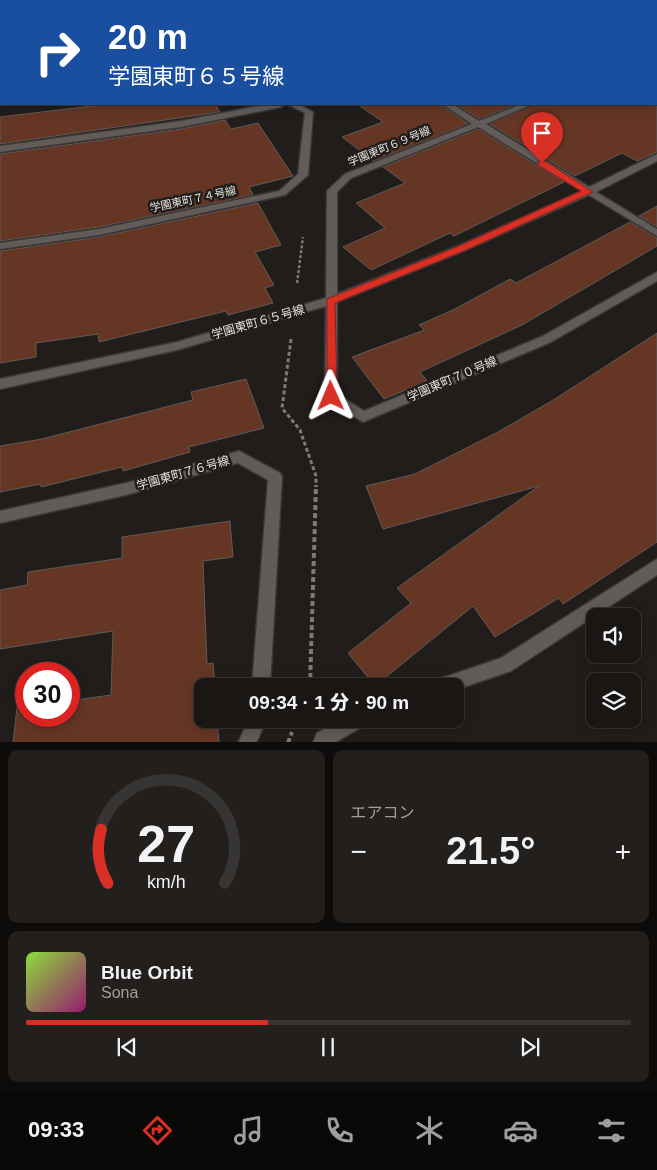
<!DOCTYPE html>
<html lang="ja">
<meta charset="utf-8">
<style>
body{margin:0;font-family:Arial,"Noto Sans JP",sans-serif;background:#221f1d;color:#f1f3f6;height:100vh;display:flex;flex-direction:column;font-size:19px;white-space:nowrap}
*{box-sizing:border-box;margin:0}
p{font-size:16px;color:#9f9fa0}
.icon{flex:none;width:28px;height:28px;fill:none;stroke:currentColor;stroke-width:2;stroke-linecap:round;stroke-linejoin:round}
.map{position:relative;height:742px;overflow:hidden}
.drawer{display:flex;flex-direction:column;gap:8px;padding:8px;background:#0e0c0b;flex:1}
.drawer>*{flex:none}
.hud{position:absolute;left:0px;top:0px;width:658px;height:105px;box-shadow:0 2px 12px #0003,0 0 0 1px #373534;background:#1a4fa0;color:#fff;overflow:hidden}
.controls{position:absolute;left:586px;top:608px;display:grid;gap:10px}
.controls a{display:grid;place-items:center;width:55px;height:55px;border-radius:10px;background:#191614;box-shadow:0 2px 12px #0003,0 0 0 1px #373534;font-size:25px}
.speed{position:absolute;left:15px;top:662px;display:flex;gap:10px;font-size:25px;font-weight:700;text-align:center}
.speed>*{display:grid;place-content:center;width:65px;height:65px;border-radius:50%;background:#191614;box-shadow:0 2px 12px #0003,0 0 0 1px #373534;line-height:1}
.speed .limit{border:8px solid #d22;background:#fff;color:#111}
.pin{position:absolute;display:grid;place-items:center;width:42px;height:42px;color:#fff;margin:-51px -21px;border-radius:50% 50% 50% 0;rotate:-45deg;box-shadow:0 0 5px #0007}
.pin .icon{rotate:45deg}
.me{position:absolute;width:55px;margin:-28px;rotate:359deg;stroke-linejoin:round;filter:drop-shadow(0 0 4px #0008)}
.turn{display:flex;align-items:center;gap:18px;height:105px;padding:0 25px;font-size:22px}
.turn .icon{width:65px;height:65px;stroke-width:2.5}
.turn b{display:block;font-size:35px;line-height:42px}
.big{font-size:38px;font-weight:800;line-height:1.1}
.drawer .card{flex:1;display:flex;flex-direction:column;justify-content:center;gap:8px;min-width:0;padding:0 18px;border-radius:10px;background:#221f1d}
.drawer .dial{align-items:center;gap:0}
.dial svg{height:130px;overflow:visible;fill:none;stroke:#373534;stroke-width:7;stroke-linecap:round;text-anchor:middle}
.dial text{fill:#f1f3f6;stroke:none}
.song{display:flex;align-items:center;gap:15px}
.cover{width:60px;height:60px;border-radius:8px;background:linear-gradient(135deg,hsl(90 70% 55%),hsl(320 70% 35%))}
.played{height:5px;border-radius:2px;background:linear-gradient(90deg,#d93025 40%,#373534 40%)}
.keys{display:flex;justify-content:space-around;direction:ltr}
.heat{display:flex;justify-content:space-between;align-items:center;font-size:28px;direction:ltr}
.drawer .tiles{flex:1;display:grid;gap:8px;grid-template-columns:1fr 1fr}
.card:last-child{grid-column:span 2}
.trip{position:absolute;left:194px;top:678px;width:270px;height:50px;border-radius:10px;background:#191614;box-shadow:0 2px 12px #0003,0 0 0 1px #373534;font-weight:800;line-height:50px;text-align:center}
.dock{display:flex;height:80px;justify-content:space-around;align-items:center;background:#0a0908;color:#9f9fa0}
.dock .icon{width:35px;height:35px}
.dock .selected{color:#d93025}
.dock b{font-size:22px;color:#f1f3f6}
.map>svg:first-child{display:block}
.green{fill:#24381f}
.building{fill:#653624;stroke:#605b59}
.lines{fill:none;stroke-linecap:round;stroke-linejoin:round}
.minor-casing{stroke:#3b3736;stroke-width:3}
.tertiary-casing{stroke:#3b3736;stroke-width:3}
.path-far2{stroke:#7d7977;stroke-width:2.5;stroke-dasharray:3 2;stroke-linecap:butt}
.path-far1{stroke:#7d7977;stroke-width:3;stroke-dasharray:4 2.5;stroke-linecap:butt}
.path{stroke:#7d7977;stroke-width:4;stroke-dasharray:5 3;stroke-linecap:butt}
.minor{fill:#615b59;fill-rule:evenodd}
.tertiary{fill:#615b59;fill-rule:evenodd}
.route{fill:#d93025;stroke:#8d1f18}
.labels{text-anchor:middle;dominant-baseline:central;stroke-width:5;stroke-linejoin:round;paint-order:stroke}
.far-street-label{font-size:11px;fill:#e4e1df;stroke:#211d1b}
.street-label{font-size:12px;fill:#e4e1df;stroke:#211d1b}
</style>
<div class="map">
<svg width="657" height="743" viewBox="0 0 657 743">
<rect width="100%" height="100%" fill="#211d1b"/>
<path class="green" d="M 0,0 L 186,0 L 1,1 L 0,18 Z"/>
<path class="building" d="M 108,104 L 215,104 L 220,112 L 0,144 L 0,117 Z
M 357,104 L 440,104 L 468,124 L 374,161 L 342,137 L 383,122 Z
M 455,104 L 518,104 L 479,119 Z
M 535,104 L 657,104 L 657,152 L 637,161 L 622,153 L 575,176 L 490,124 Z
M 225,120 L 231,129 L 258,123 L 293,176 L 249,187 L 253,195 L 99,227 L 0,241 L 0,154 L 181,129 Z
M 478,129 L 564,182 L 454,236 L 450,233 L 371,270 L 343,247 L 385,228 L 356,203 L 405,183 L 383,167 Z
M 258,203 L 281,245 L 255,252 L 274,285 L 265,288 L 273,303 L 228,315 L 226,311 L 99,342 L 98,334 L 36,343 L 36,357 L 0,363 L 0,251 L 99,237 Z
M 657,206 L 657,227 L 639,216 Z
M 630,222 L 657,238 L 657,246 L 522,325 L 420,372 L 427,381 L 384,399 L 352,357 L 424,330 L 419,325 L 455,309 L 510,279 L 516,283 Z
M 657,333 L 657,542 L 563,604 L 559,598 L 495,637 L 473,606 L 375,686 L 348,653 L 411,603 L 397,588 L 539,486 L 383,529 L 366,486 L 415,474 L 498,432 L 555,399 Z
M 246,379 L 264,428 L 189,447 L 190,452 L 123,471 L 122,467 L 41,487 L 41,484 L 0,492 L 0,446 L 42,439 L 193,400 L 191,392 Z
M 230,521 L 233,557 L 203,561 L 207,664 L 213,663 L 215,686 L 202,686 L 202,719 L 217,719 L 219,743 L 13,743 L 17,708 L 26,707 L 26,716 L 69,716 L 69,701 L 111,695 L 113,631 L 0,649 L 0,590 L 27,585 L 28,572 L 122,558 L 122,537 Z"/>
<g class="lines">
<defs>
<path id="minor" d="M 656,48 L 657,48 L 657,52 L 656,52 Z
M 0,73 L 1,73 L 1,77 L 0,77 Z
M 269,104 L 285,104 L 281,107 L 181,127 L 0,152 L 0,146 L 181,121 Z
M 287,104 L 298,104 L 313,112 L 308,175 L 285,195 L 99,235 L 0,249 L 0,243 L 99,229 L 279,191 L 298,174 L 305,113 Z
M 442,104 L 452,104 L 479,121 L 522,104 L 533,104 L 486,124 L 589,187 L 657,154 L 657,161 L 596,192 L 657,229 L 657,236 L 589,195 L 466,250 L 337,302 L 337,394 L 364,411 L 543,336 L 657,272 L 657,281 L 551,342 L 363,422 L 326,399 L 325,396 L 326,306 L 177,350 L 0,389 L 0,379 L 177,342 L 326,298 L 327,191 L 345,174 L 472,124 ZM 478,127 L 582,191 L 458,246 L 337,294 L 337,192 L 351,178 Z
M 239,451 L 280,473 L 282,477 L 270,686 L 252,686 L 268,480 L 238,463 L 126,495 L 0,523 L 0,511 L 126,483 Z
M 657,559 L 657,575 L 511,671 L 455,690 L 455,686 L 433,686 L 436,680 L 501,658 Z
M 249,719 L 267,719 L 256,743 L 238,743 Z
M 342,719 L 368,719 L 365,725 L 334,743 L 313,743 L 317,733 Z"/>
<path id="tertiary" d="M 0,29 L 1,29 L 1,33 L 0,33 Z"/>
</defs>
<use href="#minor" class="minor-casing"/>
<use href="#tertiary" class="tertiary-casing"/>
<path class="path-far2" d="M 297,283 L 303,237"/>
<path class="path-far1" d="M 291,339 L 282,408 L 300,430 L 316,476 L 316,487"/>
<path class="path" d="M 310,686 L 316,485
M 295,726 L 298,719
M 288,743 L 292,732"/>
<use href="#minor" class="minor"/>
<use href="#tertiary" class="tertiary"/>
</g>
<path class="route" d="M 538,161 L 545,161 L 593,192 L 466,250 L 335,303 L 337,396 L 331,400 L 327,399 L 327,299 L 459,246 L 581,191 L 538,165 Z"/>
<g class="labels">
<g class="far-street-label">
<text transform="translate(389 146) rotate(-22)">学園東町６９号線</text>
<text transform="translate(193 199) rotate(-12)">学園東町７４号線</text>
</g>
<g class="street-label">
<text transform="translate(258 322) rotate(-16)">学園東町６５号線</text>
<text transform="translate(452 379) rotate(-23)">学園東町７０号線</text>
<text transform="translate(183 473) rotate(-16)">学園東町７６号線</text>
</g>
</g>
</svg>
<div class="controls">
<a><svg class="icon" aria-label="sound" viewBox="0 0 24 24"><path d="M4 9h4l5-4v14l-5-4H4zM17 9q2 3 0 6"/></svg></a>
<a><svg class="icon" aria-label="layers" viewBox="0 0 24 24"><path d="M12 4l9 5-9 5-9-5zM3 14l9 5 9-5"/></svg></a>
</div>
<div class="speed"><div class="limit">30</div></div>
<div class="pin" style="left:542px;top:163px;background:#d93025"><svg class="icon" aria-label="arrive" viewBox="0 0 24 24"><path d="M6 21V4h12l-3 4 3 4H6"/></svg></div>
<svg class="me" style="left:331px;top:396px" viewBox="-20 -20 40 40"><path d="M0-17L14 15 0 8-14 15z" fill="#d93025" stroke="#fff" stroke-width="4"/></svg>
<div class="trip">09:34 · 1 分 · 90 m</div>
<div class="hud">
<div class="turn"><svg class="icon" aria-label="right" viewBox="0 0 24 24"><path d="M7 20v-9h11M14 6l5 5-5 5"/></svg><div><b>20 m</b>学園東町６５号線</div></div>
</div>
</div>
<section class="drawer">
<div class="tiles">
<div class="card dial"><svg viewBox="0 0 100 80">
<path d="M14 69A42 42 0 1 1 86 69"/>
<path d="M14 69A42 42 0 0 1 10 36" stroke="#d93025"/>
<text x="50" y="56" font-size="32" font-weight="700">27</text>
<text x="50" y="72" font-size="11">km/h</text>
</svg></div>
<div class="card"><p>エアコン</p>
<div class="heat"><a>−</a><b class="big">21.5°</b><a>+</a></div>
</div>
<div class="card">
<div class="song"><i class="cover"></i><div><b>Blue Orbit</b><p>Sona</p></div></div>
<div class="played"></div>
<div class="keys"><svg class="icon" aria-label="previous" viewBox="0 0 24 24"><path d="M18 5L8 12l10 7zM5 5v14"/></svg><svg class="icon" aria-label="pause" viewBox="0 0 24 24"><path d="M8 5v14M16 5v14"/></svg><svg class="icon" aria-label="next" viewBox="0 0 24 24"><path d="M6 5l10 7-10 7zM19 5v14"/></svg></div>
</div>
</div>
</section>
<nav class="dock">
<b>09:33</b>
<svg class="icon selected" aria-label="directions" viewBox="0 0 24 24"><path d="M12 3l9 9-9 9-9-9zM9 14v-3h6M13 9l2 2-2 2"/></svg>
<svg class="icon" aria-label="music" viewBox="0 0 24 24"><path d="M9 18V5l10-2v13"/><circle cx="6" cy="18" r="3"/><circle cx="16" cy="16" r="3"/></svg>
<svg class="icon" aria-label="phone" viewBox="0 0 24 24"><path d="M5 4h4l2 5-3 2q2 4 5 5l2-3 5 2v4C11 20 4 13 5 4z"/></svg>
<svg class="icon" aria-label="climate" viewBox="0 0 24 24"><path d="M12 3v18M4 7l16 10M4 17L20 7"/></svg>
<svg class="icon" aria-label="car" viewBox="0 0 24 24"><path d="M5 17H2v-5l4-1 3-4h7l3 4 3 1v5h-3M9 17h6M6 11h13"/><circle cx="7" cy="17" r="2"/><circle cx="17" cy="17" r="2"/></svg>
<svg class="icon" aria-label="filters" viewBox="0 0 24 24"><path d="M4 7h16M4 17h16"/><circle cx="9" cy="7" r="2"/><circle cx="15" cy="17" r="2"/></svg>
</nav>
